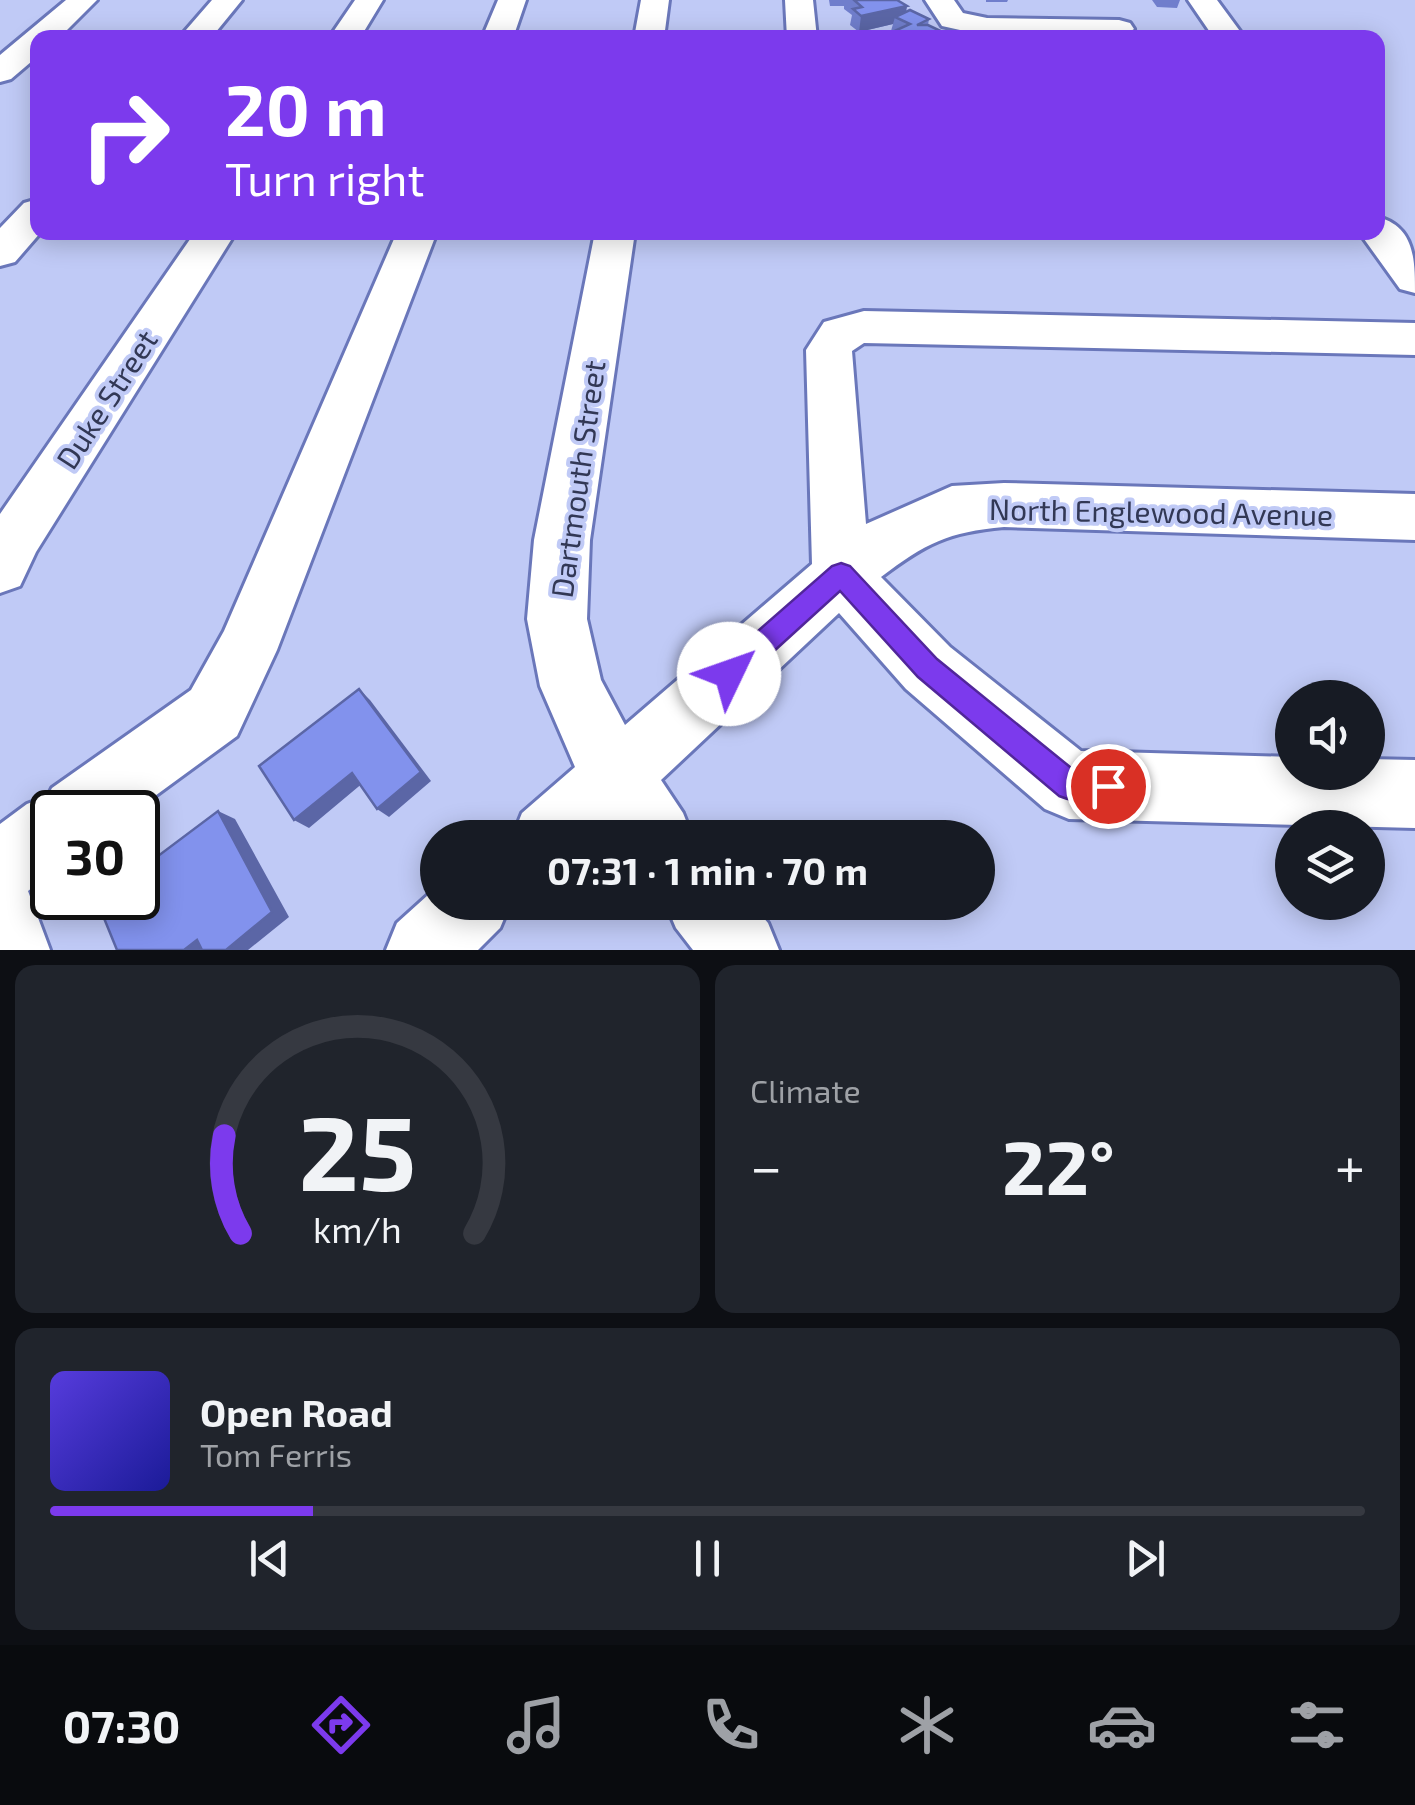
<!DOCTYPE html>
<meta charset="utf-8">
<style>
body{margin:0;font-family:"Exo 2",sans-serif;background:#20242c;color:#f1f3f6;height:100vh;display:flex;flex-direction:column;font-size:38px;white-space:nowrap}
*{box-sizing:border-box;margin:0}
p{font-size:32px;color:#9ea1a6}
.icon{flex:none;width:55px;height:55px;fill:none;stroke:currentColor;stroke-width:2;stroke-linecap:round;stroke-linejoin:round}
.map{position:relative;height:950px;overflow:hidden}
.drawer{display:flex;flex-direction:column;gap:15px;padding:15px;background:#0d0f14;flex:1}
.drawer>*{flex:none}
.top-card{position:absolute;left:30px;top:30px;width:1355px;height:210px;border-radius:20px;box-shadow:0 5px 25px #0003;background:#7c3aed;color:#fff;overflow:hidden}
.buttons{position:absolute;left:1275px;top:680px;display:grid;gap:20px}
.buttons a{display:grid;place-items:center;width:110px;height:110px;border-radius:50%;background:#171b24;box-shadow:0 5px 25px #0003;font-size:50px}
.speed{position:absolute;left:30px;top:790px;display:flex;gap:20px;font-size:50px;font-weight:700;text-align:center}
.speed>*{display:grid;place-content:center;width:130px;height:130px;border-radius:50%;background:#171b24;box-shadow:0 5px 25px #0003;line-height:1}
.speed .limit{border:5px solid #111;border-radius:15px;background:#fff;color:#111}
.pin{position:absolute;display:grid;place-items:center;width:85px;height:85px;color:#fff;margin:-42px;border:5px solid #fff;border-radius:50%;box-shadow:0 2px 10px #0007}
.me{position:absolute;width:110px;margin:-55px;rotate:48deg;stroke-linejoin:round;filter:drop-shadow(0 0 8px #0008)}
.turn{display:flex;align-items:center;gap:35px;height:210px;padding:0 30px;font-size:45px}
.turn .icon{width:130px;height:130px;stroke-width:2.5}
.turn b{display:block;font-size:70px;line-height:85px}
.big{font-size:75px;font-weight:700;line-height:1.1}
.drawer .card{flex:1;display:flex;flex-direction:column;justify-content:center;gap:15px;min-width:0;padding:0 35px;border-radius:20px;background:#20242c}
.drawer .dial{align-items:center;gap:0}
.dial svg{height:260px;overflow:visible;fill:none;stroke:#363941;stroke-width:7;stroke-linecap:round;text-anchor:middle}
.dial text{fill:#f1f3f6;stroke:none}
.song{display:flex;align-items:center;gap:30px}
.cover{width:120px;height:120px;border-radius:15px;background:linear-gradient(135deg,hsl(250 70% 55%),hsl(240 70% 35%))}
.played{height:10px;border-radius:5px;background:linear-gradient(90deg,#7c3aed 20%,#363941 20%)}
.keys{display:flex;justify-content:space-around;direction:ltr}
.heat{display:flex;justify-content:space-between;align-items:center;font-size:55px;direction:ltr}
.drawer .tiles{flex:1;display:grid;gap:15px;grid-template-columns:1fr 1fr}
.card:last-child{grid-column:span 2}
.trip{position:absolute;left:420px;top:820px;width:575px;height:100px;border-radius:50px;background:#171b24;box-shadow:0 5px 25px #0003;font-weight:700;line-height:100px;text-align:center}
.menu{display:flex;height:160px;justify-content:space-around;align-items:center;background:#090b0e;color:#9ea1a6}
.menu .icon{width:70px;height:70px}
.menu .current{color:#7c3aed}
.menu b{font-size:45px;color:#f1f3f6}
.map>svg:first-child{display:block}
.lines{fill:none;stroke-linecap:round;stroke-linejoin:round}
.minor-casing{stroke:#6a77ba;stroke-width:6}
.minor{fill:#fff;fill-rule:evenodd}
.wall{fill:#707ecc}
.shaded-wall{fill:#5b66a6}
.building{fill:#8292ed;stroke:#5b66a6;stroke-width:2.5}
.route{fill:#7c3aed;stroke:#51269a;stroke-width:2.5}
.labels{text-anchor:middle;dominant-baseline:central;stroke-width:8;stroke-linejoin:round;paint-order:stroke}
.street-label{font-size:30px;fill:#323855;stroke:#c0caf6}
</style>
<div class="map">
<svg width="1415" height="950" viewBox="0 0 1415 950">
<rect width="100%" height="100%" fill="#c0caf6"/>
<g class="lines">
<defs>
<path id="minor" d="M 66,0 L 97,0 L 59,38 L 38,38 L 38,56 L 11,79 L 0,82 L 0,55 Z
M 212,0 L 242,0 L 211,38 L 179,38 Z
M 355,0 L 383,0 L 360,38 L 329,38 Z
M 498,0 L 526,0 L 513,38 L 482,38 Z
M 641,0 L 669,0 L 664,38 L 634,38 Z
M 785,0 L 813,0 L 817,38 L 787,38 Z
M 925,0 L 954,0 L 963,13 L 987,18 L 1119,20 L 1130,23 L 1134,29 L 1121,38 L 987,36 L 942,26 Z
M 1188,0 L 1217,0 L 1245,38 L 1214,38 Z
M 38,199 L 38,232 L 41,232 L 15,262 L 0,266 L 0,228 L 24,203 Z
M 1378,217 C 1415,227 1415,260 1415,293 L 1400,289 L 1359,232 L 1378,232 Z
M 195,232 L 236,232 L 36,552 L 20,586 L 0,593 L 0,514 Z
M 397,232 L 437,232 L 277,650 L 237,736 L 133,812 L 52,812 L 52,872 L 28,891 L 50,950 L 0,950 L 0,824 L 27,804 L 48,796 L 52,788 L 191,690 L 224,631 Z
M 595,232 L 635,232 L 590,540 L 587,619 L 601,680 L 625,725 L 812,564 L 806,350 L 824,322 L 864,311 L 1415,323 L 1415,355 L 864,343 L 852,351 L 866,524 L 952,486 L 1004,483 L 1415,494 L 1415,540 L 1004,527 C 948,532 926,543 881,577 L 950,647 L 1081,751 L 1292,757 L 1292,772 L 1368,772 L 1368,759 L 1415,760 L 1415,828 L 1069,819 L 1045,809 L 906,689 L 839,613 L 661,780 L 683,813 L 693,838 L 618,838 L 611,826 L 599,838 L 512,838 L 522,813 L 575,767 L 540,686 L 527,619 L 534,540 Z
M 438,886 L 438,902 L 511,902 L 500,928 L 478,950 L 386,950 L 397,923 Z
M 665,902 L 750,902 L 768,923 L 779,950 L 693,950 L 676,928 Z"/>
</defs>
<use href="#minor" class="minor-casing"/>
<use href="#minor" class="minor"/>
</g>
<path class="wall" d="M 829,0 L 898,0 L 907,6 L 906,12 L 929,19 L 928,25 L 948,38 L 889,38 L 893,24 L 859,32 L 850,25 L 852,15 L 844,9 L 844,6 L 830,6 Z
M 986,0 L 1008,0 L 1007,2 L 986,2 Z
M 1152,0 L 1180,0 L 1177,8 L 1157,7 Z"/>
<path class="shaded-wall" d="M 907,6 L 904,21 L 895,17 L 893,24 L 859,32 L 861,16 Z
M 359,689 L 370,700 L 431,781 L 389,817 L 377,809 Z
M 352,773 L 364,782 L 309,828 L 294,820 Z
M 218,811 L 235,819 L 289,917 L 248,950 L 226,950 Z
M 197,940 L 209,950 L 184,950 Z"/>
<path class="building" d="M 854,0 L 897,0 L 907,6 L 861,16 L 853,9 L 862,7 Z
M 910,10 L 929,19 L 917,25 L 928,25 L 949,35 L 942,38 L 900,38 L 890,33 L 910,24 L 895,17 Z
M 1193,34 L 1215,34 L 1218,38 L 1196,38 Z
M 1054,35 L 1075,35 L 1076,38 L 1055,38 Z
M 359,689 L 421,772 L 377,809 L 352,773 L 294,820 L 259,766 Z
M 218,811 L 272,912 L 226,950 L 202,950 L 197,940 L 184,950 L 117,950 L 97,901 L 102,898 L 138,898 L 138,871 Z"/>
<path class="route" d="M 841,563 L 850,566 L 937,659 L 1075,771 L 1108,772 L 1118,776 L 1122,786 L 1118,797 C 1101,804 1076,803 1059,796 L 918,677 L 840,591 L 739,683 L 729,687 L 719,683 L 715,674 L 719,665 L 832,566 Z"/>
<g class="labels">
<g class="street-label">
<text transform="translate(106 399) rotate(-57)">Duke Street</text>
<text transform="translate(577 479) rotate(-82)">Dartmouth Street</text>
<text transform="translate(1161 511) rotate(1)">North Englewood Avenue</text>
</g>
</g>
</svg>
<div class="buttons">
<a><svg class="icon" aria-label="sound" viewBox="0 0 24 24"><path d="M4 9h4l5-4v14l-5-4H4zM17 9q2 3 0 6"/></svg></a>
<a><svg class="icon" aria-label="layers" viewBox="0 0 24 24"><path d="M12 4l9 5-9 5-9-5zM3 14l9 5 9-5"/></svg></a>
</div>
<div class="speed"><div class="limit">30</div></div>
<div class="pin" style="left:1108px;top:786px;background:#d93025"><svg class="icon" aria-label="arrive" viewBox="0 0 24 24"><path d="M6 21V4h12l-3 4 3 4H6"/></svg></div>
<svg class="me" style="left:729px;top:674px" viewBox="-20 -20 40 40"><circle r="19" fill="#fff"/><path d="M0-13L10 11 0 6-10 11z" fill="#7c3aed"/></svg>
<div class="trip">07:31 · 1 min · 70 m</div>
<div class="top-card">
<div class="turn"><svg class="icon" aria-label="right" viewBox="0 0 24 24"><path d="M7 20v-9h11M14 6l5 5-5 5"/></svg><div><b>20 m</b>Turn right</div></div>
</div>
</div>
<section class="drawer">
<div class="tiles">
<div class="card dial"><svg viewBox="0 0 100 80">
<path d="M14 69A42 42 0 1 1 86 69"/>
<path d="M14 69A42 42 0 0 1 9 39" stroke="#7c3aed"/>
<text x="50" y="56" font-size="32" font-weight="700">25</text>
<text x="50" y="72" font-size="11">km/h</text>
</svg></div>
<div class="card"><p>Climate</p>
<div class="heat"><a>−</a><b class="big">22°</b><a>+</a></div>
</div>
<div class="card">
<div class="song"><i class="cover"></i><div><b>Open Road</b><p>Tom Ferris</p></div></div>
<div class="played"></div>
<div class="keys"><svg class="icon" aria-label="previous" viewBox="0 0 24 24"><path d="M18 5L8 12l10 7zM5 5v14"/></svg><svg class="icon" aria-label="pause" viewBox="0 0 24 24"><path d="M8 5v14M16 5v14"/></svg><svg class="icon" aria-label="next" viewBox="0 0 24 24"><path d="M6 5l10 7-10 7zM19 5v14"/></svg></div>
</div>
</div>
</section>
<nav class="menu">
<b>07:30</b>
<svg class="icon current" aria-label="directions" viewBox="0 0 24 24"><path d="M12 3l9 9-9 9-9-9zM9 14v-3h6M13 9l2 2-2 2"/></svg>
<svg class="icon" aria-label="music" viewBox="0 0 24 24"><path d="M9 18V5l10-2v13"/><circle cx="6" cy="18" r="3"/><circle cx="16" cy="16" r="3"/></svg>
<svg class="icon" aria-label="phone" viewBox="0 0 24 24"><path d="M5 4h4l2 5-3 2q2 4 5 5l2-3 5 2v4C11 20 4 13 5 4z"/></svg>
<svg class="icon" aria-label="climate" viewBox="0 0 24 24"><path d="M12 3v18M4 7l16 10M4 17L20 7"/></svg>
<svg class="icon" aria-label="car" viewBox="0 0 24 24"><path d="M5 17H2v-5l4-1 3-4h7l3 4 3 1v5h-3M9 17h6M6 11h13"/><circle cx="7" cy="17" r="2"/><circle cx="17" cy="17" r="2"/></svg>
<svg class="icon" aria-label="filters" viewBox="0 0 24 24"><path d="M4 7h16M4 17h16"/><circle cx="9" cy="7" r="2"/><circle cx="15" cy="17" r="2"/></svg>
</nav>
